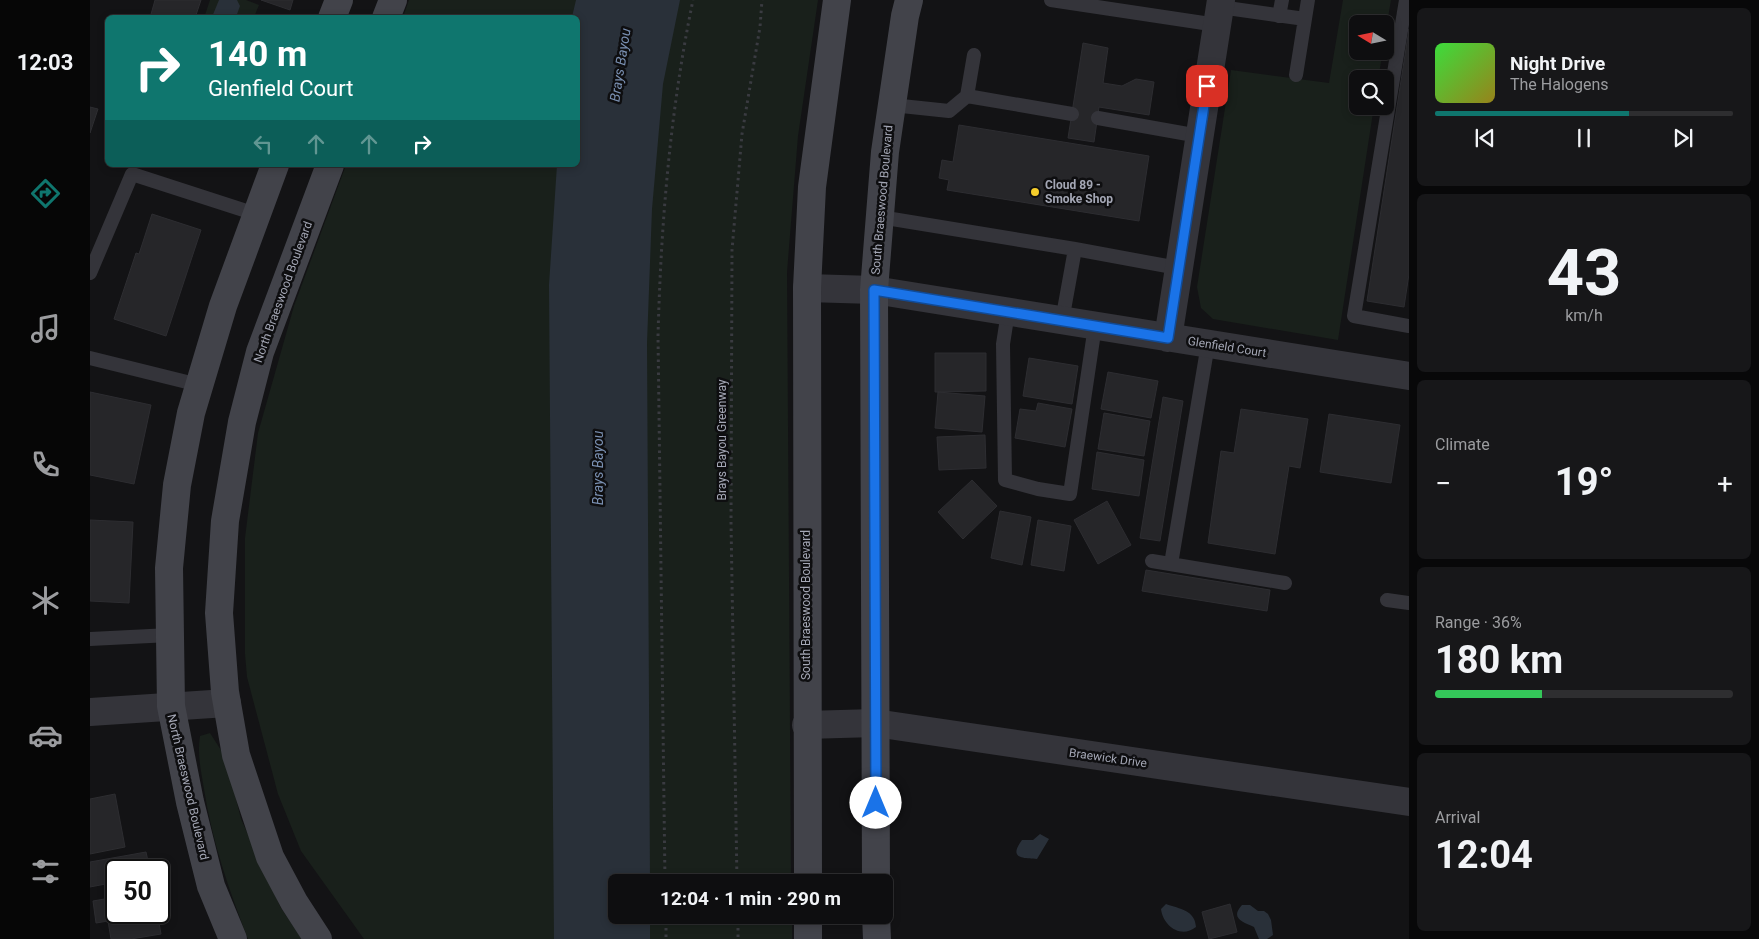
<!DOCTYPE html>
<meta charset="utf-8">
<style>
body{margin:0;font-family:Roboto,sans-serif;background:#171719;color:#f1f3f6;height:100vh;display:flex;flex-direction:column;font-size:19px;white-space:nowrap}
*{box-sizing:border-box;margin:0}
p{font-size:16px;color:#9b9c9f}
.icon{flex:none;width:28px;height:28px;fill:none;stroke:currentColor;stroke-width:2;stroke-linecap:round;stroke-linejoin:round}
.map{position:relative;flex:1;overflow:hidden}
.sheet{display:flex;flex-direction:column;gap:8px;padding:8px;background:#080809;width:350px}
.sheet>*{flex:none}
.hud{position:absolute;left:15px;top:15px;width:475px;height:152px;border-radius:8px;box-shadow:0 2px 8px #0003,0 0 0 1px #2e2e30;background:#0f766e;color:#fff;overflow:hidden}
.needle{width:32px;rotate:280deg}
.controls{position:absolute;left:1259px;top:15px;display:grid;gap:10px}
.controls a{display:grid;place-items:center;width:45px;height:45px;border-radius:8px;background:#0e0e10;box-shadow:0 2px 8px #0003,0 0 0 1px #2e2e30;font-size:25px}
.speed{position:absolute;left:15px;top:859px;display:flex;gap:10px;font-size:25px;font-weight:700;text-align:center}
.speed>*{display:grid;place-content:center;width:65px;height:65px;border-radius:50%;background:#0e0e10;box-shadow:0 2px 8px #0003,0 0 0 1px #2e2e30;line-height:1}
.speed .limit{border:2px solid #111;border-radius:8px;background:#fff;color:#111}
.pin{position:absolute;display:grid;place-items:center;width:42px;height:42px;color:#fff;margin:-21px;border-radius:10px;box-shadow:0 2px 8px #0006}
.me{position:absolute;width:55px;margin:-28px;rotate:0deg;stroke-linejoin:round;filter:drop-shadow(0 0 4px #0008)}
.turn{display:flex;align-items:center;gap:18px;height:105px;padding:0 20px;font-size:22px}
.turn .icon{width:65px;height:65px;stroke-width:2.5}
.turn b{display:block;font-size:35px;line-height:42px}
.lanes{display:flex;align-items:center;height:48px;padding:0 20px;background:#0003;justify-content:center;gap:25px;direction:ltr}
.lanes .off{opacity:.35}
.big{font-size:38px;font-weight:700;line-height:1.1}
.sheet .widget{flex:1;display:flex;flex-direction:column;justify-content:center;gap:8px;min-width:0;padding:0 18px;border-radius:8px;background:#171719}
.sheet .dial{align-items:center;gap:0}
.dial b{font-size:65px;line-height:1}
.song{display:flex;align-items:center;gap:15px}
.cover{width:60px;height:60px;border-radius:8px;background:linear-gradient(135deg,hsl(120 70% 55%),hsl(50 70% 35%))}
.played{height:5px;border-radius:2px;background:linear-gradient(90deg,#0f766e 65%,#2e2e30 65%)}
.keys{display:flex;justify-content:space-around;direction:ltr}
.heat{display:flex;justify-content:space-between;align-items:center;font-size:28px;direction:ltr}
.charge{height:8px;border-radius:4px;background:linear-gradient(90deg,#34c759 36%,#2e2e30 0)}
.trip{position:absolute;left:518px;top:874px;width:285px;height:50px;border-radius:8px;background:#0e0e10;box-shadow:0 2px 8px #0003,0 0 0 1px #2e2e30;font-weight:700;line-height:50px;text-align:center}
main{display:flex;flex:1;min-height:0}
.tab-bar{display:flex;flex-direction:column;width:90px;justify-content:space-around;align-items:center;background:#060606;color:#9b9c9f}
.tab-bar .icon{width:35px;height:35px}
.tab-bar .active{color:#0f766e}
.tab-bar b{font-size:22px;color:#f1f3f6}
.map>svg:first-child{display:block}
.green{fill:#19201b}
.water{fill:#293039}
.building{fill:#262629;stroke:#2d2d31}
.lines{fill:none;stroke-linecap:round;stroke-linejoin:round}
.path{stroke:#3a3b41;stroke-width:3;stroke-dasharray:2.5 4;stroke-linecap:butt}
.service{stroke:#34343a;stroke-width:14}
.minor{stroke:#34343a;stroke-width:28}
.secondary{stroke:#42434a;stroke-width:28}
.route-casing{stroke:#114b97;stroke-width:12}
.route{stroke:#1a73e8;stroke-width:9}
.poi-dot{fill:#f5cd2b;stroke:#0e0e10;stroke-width:2}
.labels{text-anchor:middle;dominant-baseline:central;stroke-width:5;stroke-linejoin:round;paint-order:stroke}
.poi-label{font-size:12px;font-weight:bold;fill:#a4a7b5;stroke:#0e0e10;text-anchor:start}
.street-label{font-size:12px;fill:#a4a7b5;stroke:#0e0e10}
.water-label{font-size:14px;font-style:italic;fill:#7a90b2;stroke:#0e0e10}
</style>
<main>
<nav class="tab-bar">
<b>12:03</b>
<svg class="icon active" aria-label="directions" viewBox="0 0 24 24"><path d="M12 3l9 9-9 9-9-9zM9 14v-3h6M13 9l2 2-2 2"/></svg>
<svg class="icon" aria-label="music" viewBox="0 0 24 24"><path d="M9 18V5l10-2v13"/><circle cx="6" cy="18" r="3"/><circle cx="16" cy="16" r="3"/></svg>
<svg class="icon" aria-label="phone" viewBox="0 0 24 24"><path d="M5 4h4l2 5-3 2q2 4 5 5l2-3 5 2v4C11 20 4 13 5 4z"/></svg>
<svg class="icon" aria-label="climate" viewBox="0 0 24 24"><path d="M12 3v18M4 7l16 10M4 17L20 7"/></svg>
<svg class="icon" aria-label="car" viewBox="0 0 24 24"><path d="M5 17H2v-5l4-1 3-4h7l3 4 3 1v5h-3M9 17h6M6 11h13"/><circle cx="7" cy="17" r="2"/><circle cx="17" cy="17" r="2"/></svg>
<svg class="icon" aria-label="filters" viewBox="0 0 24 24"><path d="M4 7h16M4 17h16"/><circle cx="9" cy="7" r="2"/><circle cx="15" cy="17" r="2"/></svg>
</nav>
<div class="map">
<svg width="1319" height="939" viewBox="0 0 1319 939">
<rect width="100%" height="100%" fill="#131315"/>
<path class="green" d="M 120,0 L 156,0 L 169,5 L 164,17 L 114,18 Z
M 319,0 L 728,0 L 708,136 L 697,272 L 701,882 L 526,882 L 526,915 L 702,915 L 702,939 L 274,939 L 211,851 L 188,794 L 157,677 L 155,654 L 155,538 L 168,433 L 204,306 L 256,165 L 488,165 L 488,18 L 313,17 Z
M 1253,0 L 1301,0 L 1295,35 L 1295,24 L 1268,24 L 1268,51 L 1293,51 L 1288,79 L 1268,79 L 1268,106 L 1284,106 L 1248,340 L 1123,319 L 1111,308 L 1107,287 L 1141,70 L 1239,83 Z
M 120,733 L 136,758 L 151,819 L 191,908 L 212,939 L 158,939 C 139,890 122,841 114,789 C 111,770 107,755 110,736 Z"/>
<path class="water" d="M 129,0 L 147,0 L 150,6 L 146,17 L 122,17 Z
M 486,0 L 590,0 L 573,84 L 562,209 L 557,343 L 560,882 L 526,882 L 526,915 L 560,915 L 560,939 L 464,939 L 459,285 L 467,165 L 488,165 L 488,18 L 482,17 Z
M 950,834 L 959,839 L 947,859 C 933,858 918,859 932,840 L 943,840 Z
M 1076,904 C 1090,909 1105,910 1106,927 C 1091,939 1073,926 1071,909 Z
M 1152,905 L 1160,905 L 1168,911 L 1174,911 L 1178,914 L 1181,920 L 1183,935 L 1177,939 L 1169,939 L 1164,927 C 1152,922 1140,918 1152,905 Z"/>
<path class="building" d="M 65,0 L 111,0 L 105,18 L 60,18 Z
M 171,0 L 203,0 L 200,10 Z
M 1319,29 L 1319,274 L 1314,307 L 1277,301 Z
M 993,43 L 1018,48 L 1013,83 L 1032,86 L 1046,79 L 1064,82 L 1059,115 L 1009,107 L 1004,142 L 978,138 Z
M 0,107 L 8,109 L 0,133 Z
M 869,125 L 1059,156 L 1049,221 L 857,190 L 859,180 L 849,178 L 852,160 L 863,162 Z
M 62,214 L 111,230 L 76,336 L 24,319 L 46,253 L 49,254 Z
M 845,353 L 896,353 L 896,391 L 845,392 Z
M 939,358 L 988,366 L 982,404 L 933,396 Z
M 1018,372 L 1068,381 L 1061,418 L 1011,409 Z
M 0,392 L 61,405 L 44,484 L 0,475 Z
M 848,392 L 895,396 L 892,432 L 845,428 Z
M 1073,397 L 1093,401 L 1070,541 L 1050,538 Z
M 948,403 L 982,409 L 975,447 L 925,438 L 930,409 L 946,411 Z
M 1151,409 L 1218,419 L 1210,468 L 1199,466 L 1185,554 L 1118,543 L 1131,451 L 1144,453 Z
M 1014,413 L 1060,421 L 1054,456 L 1008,449 Z
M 1239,414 L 1310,425 L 1301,483 L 1230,472 Z
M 895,435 L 896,468 L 849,470 L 847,437 Z
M 1007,452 L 1054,460 L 1049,496 L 1002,489 Z
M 882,480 L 907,506 L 873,539 L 848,512 Z
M 1017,501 L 1041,545 L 1008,564 L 984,520 Z
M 910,511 L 941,517 L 932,565 L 901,558 Z
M 0,520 L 43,522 L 39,603 L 0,601 Z
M 948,520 L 981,526 L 974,571 L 941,565 Z
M 1056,570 L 1180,590 L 1177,611 L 1052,591 Z
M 25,794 L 35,847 L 0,854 L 0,799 Z
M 56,852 L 60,870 L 26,870 L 26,882 L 0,887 L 0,862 Z
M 26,897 L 26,912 L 67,912 L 71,934 L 41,939 L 21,939 L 18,921 L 6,923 L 3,901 Z
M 1140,904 L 1147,932 L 1119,939 L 1112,912 Z"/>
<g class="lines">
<path class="path" d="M 575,882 L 568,336 C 571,223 580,111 603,0
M 647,882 L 641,522 L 642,250 L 652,134 L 670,27 L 672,0
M 576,915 L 576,939
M 648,915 L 648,939"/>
<path class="service" d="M 961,0 L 1127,25
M 1316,0 L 1264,316 L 1319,326
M 1130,7 L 1215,19
M 1189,16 L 1192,0
M 1206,75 L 1218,0
M 877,96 L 884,55
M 802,105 L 859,111 L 877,96 L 982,114
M 1008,118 L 1109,136
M 790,217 L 985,249 L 1088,268
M 0,273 L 42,174 L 166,214
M 918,312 L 913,344 L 915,480 L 948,489 L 980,494 L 1005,326
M 972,321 L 985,249
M 0,358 L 109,385
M 1062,561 L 1195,583
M 1081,564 L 1118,344
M 1297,600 L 1319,603
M 0,639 L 80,635"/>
<path class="minor" d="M 717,288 L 784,290 L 1319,376
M 1078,338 L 1131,0
M 0,712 L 137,703
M 716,725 L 785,723 L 1319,802"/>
<path class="secondary" d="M 242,18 L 249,0
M 296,18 L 303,0
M 718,882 L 717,288 L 722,187 L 747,0
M 786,882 L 784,290 L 795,152 L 815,16 L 819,0
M 718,915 L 718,939
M 786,915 L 787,939
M 143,939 L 121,886 L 100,802 L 81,706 L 79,568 L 87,485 L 101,413 L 133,306 L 185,165
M 228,939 L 204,902 L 180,857 L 146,755 L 135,692 L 129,613 L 135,521 L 152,422 L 170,352 L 240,165"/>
</g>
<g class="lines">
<defs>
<path id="route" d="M 786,803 L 784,290 L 1078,338 L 1117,86"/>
</defs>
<use href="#route" class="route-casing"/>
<use href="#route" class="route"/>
</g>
<circle class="poi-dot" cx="945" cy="192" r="5"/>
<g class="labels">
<g class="poi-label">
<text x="955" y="185">Cloud 89 -<tspan x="955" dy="14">Smoke Shop</tspan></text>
</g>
<g class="street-label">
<text transform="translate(792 200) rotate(-85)">South Braeswood Boulevard</text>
<text transform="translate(193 292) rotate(-70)">North Braeswood Boulevard</text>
<text transform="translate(1137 347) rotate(9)">Glenfield Court</text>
<text transform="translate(632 440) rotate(-90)">Brays Bayou Greenway</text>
<text transform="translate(716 605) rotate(-90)">South Braeswood Boulevard</text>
<text transform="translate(1018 758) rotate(8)">Braewick Drive</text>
<text transform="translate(98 787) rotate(77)">North Braeswood Boulevard</text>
</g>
<g class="water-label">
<text transform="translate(530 65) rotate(-81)">Brays Bayou</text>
<text transform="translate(508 468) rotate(-90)">Brays Bayou</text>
</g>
</g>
</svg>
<div class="controls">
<a><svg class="needle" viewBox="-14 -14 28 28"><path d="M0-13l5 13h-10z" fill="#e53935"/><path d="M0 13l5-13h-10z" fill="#9b9c9f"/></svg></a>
<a><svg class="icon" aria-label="search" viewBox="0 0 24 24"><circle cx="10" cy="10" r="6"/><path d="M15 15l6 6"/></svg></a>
</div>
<div class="speed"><div class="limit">50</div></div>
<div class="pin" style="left:1117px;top:86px;background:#d93025"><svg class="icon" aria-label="arrive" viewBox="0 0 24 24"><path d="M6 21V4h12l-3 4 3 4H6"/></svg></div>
<svg class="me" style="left:786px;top:803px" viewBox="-20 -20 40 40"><circle r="19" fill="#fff"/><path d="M0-13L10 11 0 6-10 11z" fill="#1a73e8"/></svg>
<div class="trip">12:04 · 1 min · 290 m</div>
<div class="hud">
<div class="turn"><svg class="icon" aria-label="right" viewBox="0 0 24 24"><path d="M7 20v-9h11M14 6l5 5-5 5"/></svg><div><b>140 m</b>Glenfield Court</div></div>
<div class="lanes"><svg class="icon off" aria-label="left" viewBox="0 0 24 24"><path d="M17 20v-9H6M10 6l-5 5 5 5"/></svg><svg class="icon off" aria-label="ahead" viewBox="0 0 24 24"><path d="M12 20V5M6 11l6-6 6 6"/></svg><svg class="icon off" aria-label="ahead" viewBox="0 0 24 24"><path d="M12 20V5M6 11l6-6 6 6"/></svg><svg class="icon" aria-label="right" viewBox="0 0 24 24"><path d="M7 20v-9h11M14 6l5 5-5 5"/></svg></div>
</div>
</div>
<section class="sheet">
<div class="widget">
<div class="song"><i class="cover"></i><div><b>Night Drive</b><p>The Halogens</p></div></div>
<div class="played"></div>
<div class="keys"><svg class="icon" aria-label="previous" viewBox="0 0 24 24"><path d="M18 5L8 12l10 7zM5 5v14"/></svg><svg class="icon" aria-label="pause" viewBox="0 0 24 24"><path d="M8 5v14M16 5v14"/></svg><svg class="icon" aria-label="next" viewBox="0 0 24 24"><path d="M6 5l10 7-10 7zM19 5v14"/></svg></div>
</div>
<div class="widget dial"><b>43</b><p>km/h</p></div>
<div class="widget"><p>Climate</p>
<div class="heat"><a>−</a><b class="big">19°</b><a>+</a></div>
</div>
<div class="widget"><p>Range · 36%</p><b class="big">180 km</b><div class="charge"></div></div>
<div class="widget"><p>Arrival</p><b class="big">12:04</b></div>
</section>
</main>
